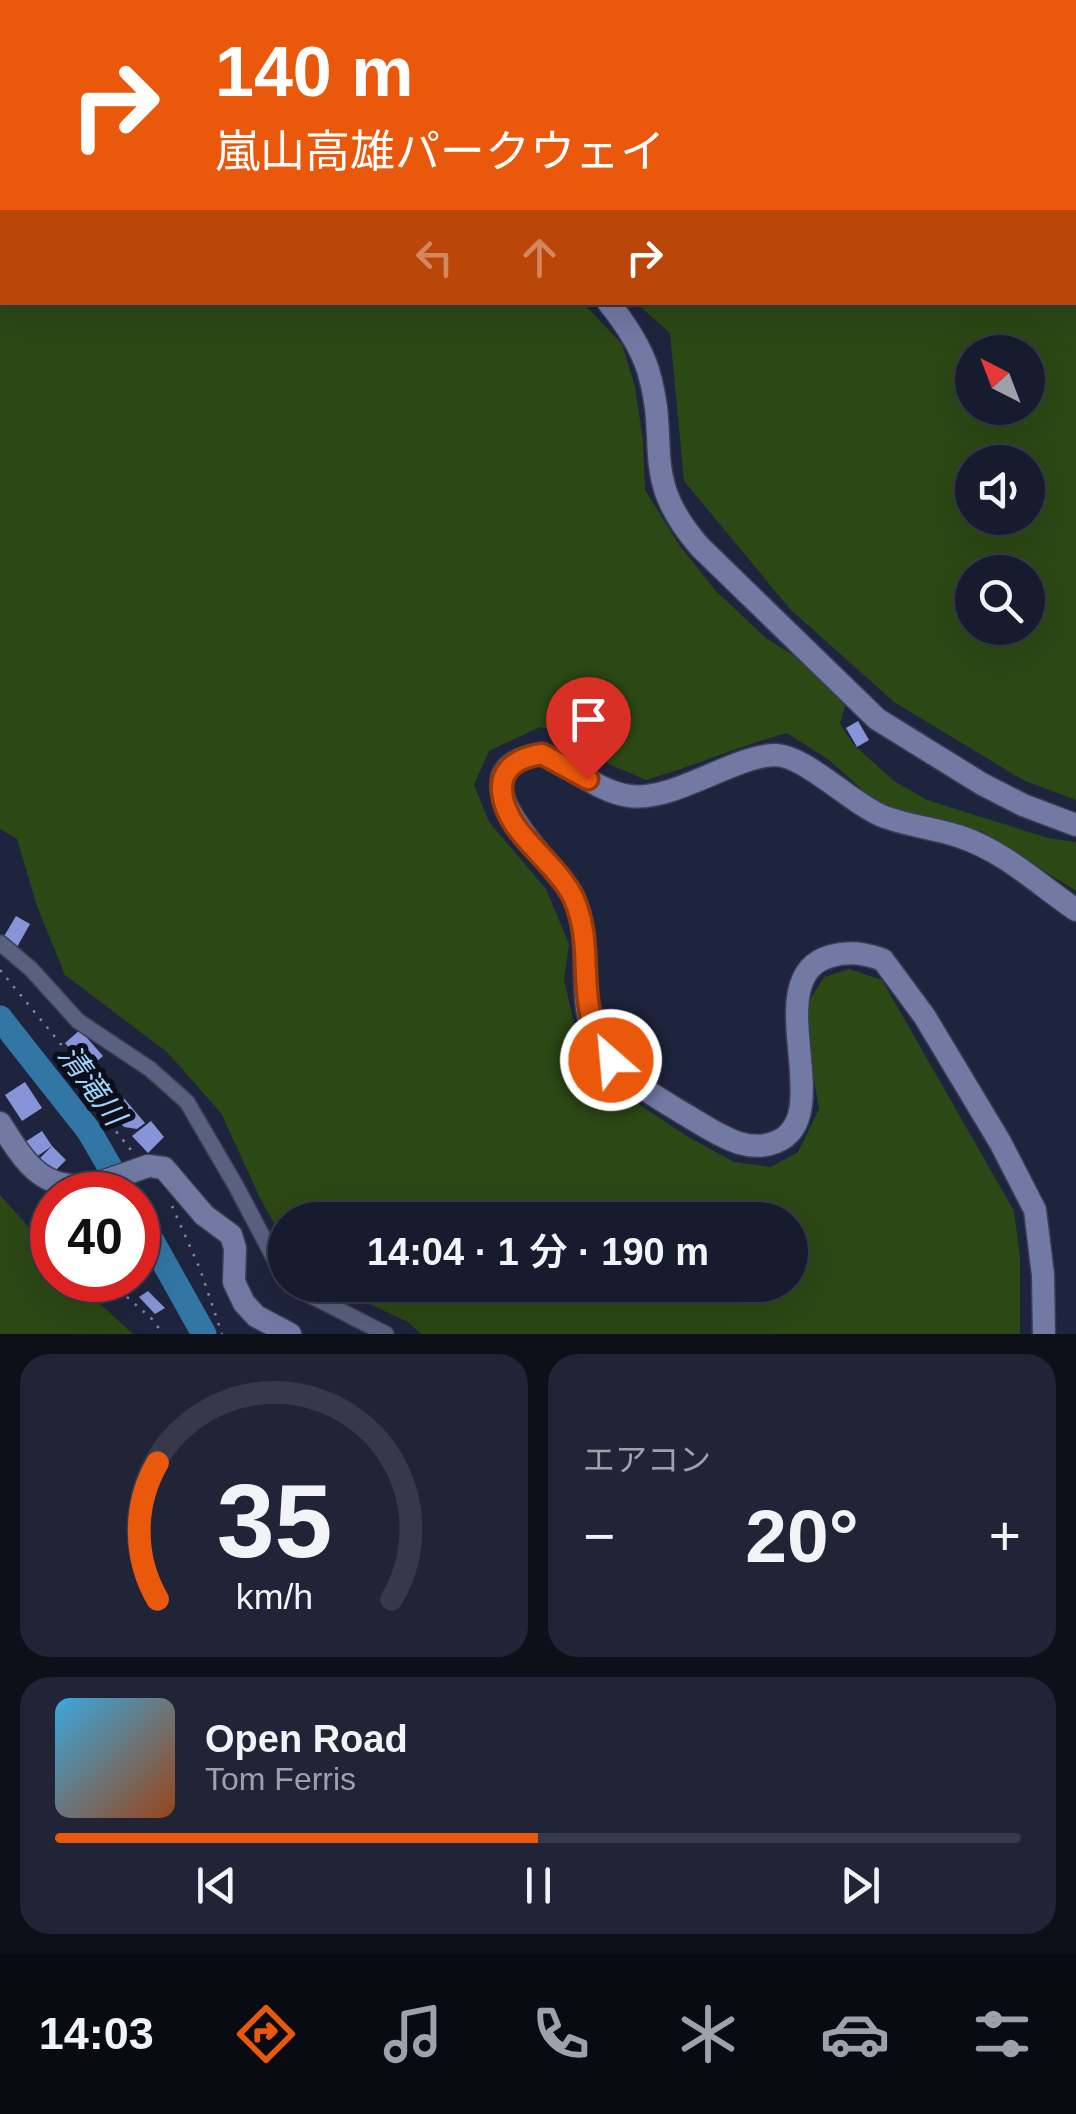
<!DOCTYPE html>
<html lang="ja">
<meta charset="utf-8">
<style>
body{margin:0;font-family:Arial,"Noto Sans JP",sans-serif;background:#202436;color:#f1f3f6;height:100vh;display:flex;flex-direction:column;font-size:38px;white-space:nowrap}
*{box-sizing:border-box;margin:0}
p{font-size:32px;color:#9ea1aa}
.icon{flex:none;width:55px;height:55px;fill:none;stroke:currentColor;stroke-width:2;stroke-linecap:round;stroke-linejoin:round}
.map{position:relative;height:1334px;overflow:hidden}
.sheet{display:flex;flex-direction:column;gap:20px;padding:20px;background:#0d0f19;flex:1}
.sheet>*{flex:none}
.banner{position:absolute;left:0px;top:0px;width:1078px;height:305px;box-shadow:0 10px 40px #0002,0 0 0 2px #36394a;background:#ea580c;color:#fff;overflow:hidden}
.needle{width:65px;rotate:318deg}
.fabs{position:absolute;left:955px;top:335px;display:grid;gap:20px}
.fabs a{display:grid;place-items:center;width:90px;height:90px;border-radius:50%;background:#171b2e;box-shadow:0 10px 40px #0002,0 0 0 2px #36394a;font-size:50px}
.speed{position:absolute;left:30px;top:1172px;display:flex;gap:20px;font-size:50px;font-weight:700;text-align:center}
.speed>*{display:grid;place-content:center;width:130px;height:130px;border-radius:50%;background:#171b2e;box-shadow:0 10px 40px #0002,0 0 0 2px #36394a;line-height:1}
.speed .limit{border:15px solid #d22;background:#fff;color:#111}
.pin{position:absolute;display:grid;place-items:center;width:85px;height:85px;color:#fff;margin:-102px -42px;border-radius:50% 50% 50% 0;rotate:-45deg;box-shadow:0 0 10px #0007}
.pin .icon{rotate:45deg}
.me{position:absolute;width:110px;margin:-55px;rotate:333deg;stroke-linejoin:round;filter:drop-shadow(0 0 8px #0008)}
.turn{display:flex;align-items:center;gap:35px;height:210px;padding:0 50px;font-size:45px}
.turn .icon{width:130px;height:130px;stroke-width:2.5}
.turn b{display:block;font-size:70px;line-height:85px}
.lanes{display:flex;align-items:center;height:95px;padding:0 50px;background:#0003;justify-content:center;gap:50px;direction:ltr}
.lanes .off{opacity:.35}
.big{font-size:75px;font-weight:600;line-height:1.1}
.sheet .tile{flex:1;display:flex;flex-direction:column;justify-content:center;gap:15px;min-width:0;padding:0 35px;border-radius:30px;background:#202436}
.sheet .dial{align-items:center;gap:0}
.dial svg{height:260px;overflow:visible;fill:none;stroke:#36394a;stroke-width:7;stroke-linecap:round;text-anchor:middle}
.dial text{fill:#f1f3f6;stroke:none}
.song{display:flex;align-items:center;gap:30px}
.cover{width:120px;height:120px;border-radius:15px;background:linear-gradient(135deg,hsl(200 70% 55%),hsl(20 70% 35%))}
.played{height:10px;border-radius:5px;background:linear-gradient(90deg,#ea580c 50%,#36394a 50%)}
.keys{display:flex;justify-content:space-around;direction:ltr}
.heat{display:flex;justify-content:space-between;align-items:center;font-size:55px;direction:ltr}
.sheet .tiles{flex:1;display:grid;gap:20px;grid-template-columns:1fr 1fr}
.tile:last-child{grid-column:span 2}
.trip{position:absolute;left:268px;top:1202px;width:540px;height:100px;border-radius:50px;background:#171b2e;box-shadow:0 10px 40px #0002,0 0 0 2px #36394a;font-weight:600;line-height:100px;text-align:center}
.tabs{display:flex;height:160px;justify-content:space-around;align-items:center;background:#090b12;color:#9ea1aa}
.tabs .icon{width:70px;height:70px}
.tabs .current{color:#ea580c}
.tabs b{font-size:45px;color:#f1f3f6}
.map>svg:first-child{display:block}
.green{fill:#2c4815;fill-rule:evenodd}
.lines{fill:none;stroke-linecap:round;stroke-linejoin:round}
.river{stroke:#3276a6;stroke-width:25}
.building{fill:#8794d8}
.street-casing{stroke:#3b3e54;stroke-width:18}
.secondary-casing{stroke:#3b3e54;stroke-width:25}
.path{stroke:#83879c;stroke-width:2.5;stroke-dasharray:2.5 8;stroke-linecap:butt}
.street{stroke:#5a607f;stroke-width:15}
.secondary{stroke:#727aa4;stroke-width:22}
.secondary-bridge-casing{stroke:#3b3e54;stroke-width:25;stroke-linecap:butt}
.secondary-bridge{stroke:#727aa4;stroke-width:22}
.route-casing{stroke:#983908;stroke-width:25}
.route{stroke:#ea580c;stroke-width:18}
.labels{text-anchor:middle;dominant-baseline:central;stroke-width:10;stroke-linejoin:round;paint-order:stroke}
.water-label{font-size:30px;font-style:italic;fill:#9fd4fc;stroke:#0c0e1a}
</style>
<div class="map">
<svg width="1076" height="1334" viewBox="0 0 1076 1334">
<rect width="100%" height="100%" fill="#1f243e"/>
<path class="green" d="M 0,0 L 204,2 L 2,2 L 2,302 L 583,303 L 622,344 L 635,387 L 643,440 L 645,490 L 680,546 L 716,591 L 767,639 L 811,666 L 845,706 L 840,724 L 854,745 L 894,781 L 927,800 L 1048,838 L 1076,842 L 1076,891 L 981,831 L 940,824 L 877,803 L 829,760 L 787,733 C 739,746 694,766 646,780 L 609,764 L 577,736 L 540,727 L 489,751 L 474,785 L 489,822 L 546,889 L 569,944 L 564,980 L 580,1048 L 609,1084 L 685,1135 L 734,1162 L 771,1167 L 798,1152 L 819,1109 L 808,1043 L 808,1003 L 824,977 L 849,969 L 882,980 L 1014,1211 L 1020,1257 L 1020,1334 L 421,1334 L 408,1322 L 329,1285 L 790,1285 L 790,1220 L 285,1220 L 285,1243 L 260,1198 L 221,1113 L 167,1052 L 65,975 L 37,906 L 17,839 L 0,829 Z
M 451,0 L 1076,0 L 1076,800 L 1023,780 L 894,702 L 790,609 L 684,481 L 670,333 L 636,303 L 1075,302 L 1075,2 ZM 972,352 L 1028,352 L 1028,408 L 972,408 ZM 972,462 L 1028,462 L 1028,518 L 972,518 ZM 972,572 L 1028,572 L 1028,628 L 972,628 Z
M 0,1195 L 52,1253 L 52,1280 L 74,1280 L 133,1334 L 0,1334 Z"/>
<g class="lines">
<path class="river" d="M 0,1018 L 89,1131 L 126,1195
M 138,1216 L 204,1334"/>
</g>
<path class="building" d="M 858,721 L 869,740 L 857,747 L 846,728 Z
M 16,916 L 30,924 L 17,947 L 3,938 Z
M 80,1030 L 103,1056 L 88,1069 L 65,1043 Z
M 25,1082 L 42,1108 L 22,1121 L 5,1095 Z
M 122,1096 L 145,1123 L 137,1129 L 124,1127 L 107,1108 Z
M 151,1121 L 164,1137 L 148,1153 L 132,1136 Z
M 42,1131 L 52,1146 L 32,1160 L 22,1144 Z
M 52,1146 L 66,1160 L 51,1175 L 37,1161 Z
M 148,1291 L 165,1308 L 155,1314 L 139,1297 Z"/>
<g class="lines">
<defs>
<path id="street" d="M 0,943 L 31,969 L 78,1021 L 150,1069 L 187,1102 L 236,1186 L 285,1279
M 290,1285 L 386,1334"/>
<path id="secondary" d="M 430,0 L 431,2
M 608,302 C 625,323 640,345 648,370 C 671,445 638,476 700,547 L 877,719 L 982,784 L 1023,805 L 1076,825
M 0,1123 C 27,1166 44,1194 99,1183
M 148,1166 L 164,1168 L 204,1215 L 231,1235 L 235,1248 L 234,1282 L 244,1303 L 256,1316 L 290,1334
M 1044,1334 L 1043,1275 L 1035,1210 L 1000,1142 L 925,1017 L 883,960 C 865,953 850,951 831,956 C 755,977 840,1117 776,1142 C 764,1147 752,1147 739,1143 C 720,1137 703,1125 686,1115 C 643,1089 595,1063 587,1008 C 582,972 590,930 573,896 C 555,862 442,768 542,754 C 571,766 598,792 630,796 C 673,802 735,755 776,755 C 805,756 850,802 880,815 C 906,826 935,828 961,837 C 1005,852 1038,884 1076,910"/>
</defs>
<use href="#street" class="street-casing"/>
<use href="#secondary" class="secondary-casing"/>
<path class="path" d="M 0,970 L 60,1043 L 98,1109 L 131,1150
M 172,1206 L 200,1269 L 222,1334
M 127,1297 L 152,1319 L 163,1334"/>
<use href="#street" class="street"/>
<use href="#secondary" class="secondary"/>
<defs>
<path id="secondary-bridge" d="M 99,1183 L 148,1166"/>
</defs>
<use href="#secondary-bridge" class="secondary-bridge-casing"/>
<use href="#secondary-bridge" class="secondary-bridge"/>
</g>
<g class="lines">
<defs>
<path id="route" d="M 588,779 L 542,754 C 521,757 500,767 502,791 C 505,834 557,861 574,899 C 598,956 570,1001 611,1060"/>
</defs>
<use href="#route" class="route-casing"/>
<use href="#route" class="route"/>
</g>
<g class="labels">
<g class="water-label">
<text transform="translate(92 1085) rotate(54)">清滝川</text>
</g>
</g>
</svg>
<div class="fabs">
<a><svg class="needle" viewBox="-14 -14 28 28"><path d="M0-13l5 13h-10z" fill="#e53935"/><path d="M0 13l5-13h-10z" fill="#9ea1aa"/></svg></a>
<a><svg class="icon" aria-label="sound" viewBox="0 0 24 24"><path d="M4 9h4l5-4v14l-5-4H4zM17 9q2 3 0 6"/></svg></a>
<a><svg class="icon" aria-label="search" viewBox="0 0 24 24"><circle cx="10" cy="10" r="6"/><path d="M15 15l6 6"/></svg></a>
</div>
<div class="speed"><div class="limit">40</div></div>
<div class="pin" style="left:588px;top:779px;background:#d93025"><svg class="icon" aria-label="arrive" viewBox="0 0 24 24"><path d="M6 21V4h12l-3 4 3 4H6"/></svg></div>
<svg class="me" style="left:611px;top:1060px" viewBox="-20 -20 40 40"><circle r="17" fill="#ea580c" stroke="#fff" stroke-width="3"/><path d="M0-11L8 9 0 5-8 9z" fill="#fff"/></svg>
<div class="trip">14:04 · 1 分 · 190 m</div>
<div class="banner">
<div class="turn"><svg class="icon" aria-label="right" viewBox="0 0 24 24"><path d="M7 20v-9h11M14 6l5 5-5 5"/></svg><div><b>140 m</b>嵐山高雄パークウェイ</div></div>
<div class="lanes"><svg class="icon off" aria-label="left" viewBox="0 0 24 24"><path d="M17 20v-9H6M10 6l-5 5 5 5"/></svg><svg class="icon off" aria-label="ahead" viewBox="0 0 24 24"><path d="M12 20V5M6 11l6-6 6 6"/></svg><svg class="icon" aria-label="right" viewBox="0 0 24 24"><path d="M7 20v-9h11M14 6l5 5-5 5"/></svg></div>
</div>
</div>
<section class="sheet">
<div class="tiles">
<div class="tile dial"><svg viewBox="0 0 100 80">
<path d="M14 69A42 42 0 1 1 86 69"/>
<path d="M14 69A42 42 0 0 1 14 27" stroke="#ea580c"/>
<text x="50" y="56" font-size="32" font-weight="700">35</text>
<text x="50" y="72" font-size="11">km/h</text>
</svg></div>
<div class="tile"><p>エアコン</p>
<div class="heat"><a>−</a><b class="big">20°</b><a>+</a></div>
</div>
<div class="tile">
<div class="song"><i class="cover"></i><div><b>Open Road</b><p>Tom Ferris</p></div></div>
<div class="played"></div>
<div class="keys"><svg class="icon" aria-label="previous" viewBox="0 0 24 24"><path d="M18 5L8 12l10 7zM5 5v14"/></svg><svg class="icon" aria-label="pause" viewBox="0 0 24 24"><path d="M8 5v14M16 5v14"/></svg><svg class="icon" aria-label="next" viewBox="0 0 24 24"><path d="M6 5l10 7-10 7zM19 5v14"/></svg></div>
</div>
</div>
</section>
<nav class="tabs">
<b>14:03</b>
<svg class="icon current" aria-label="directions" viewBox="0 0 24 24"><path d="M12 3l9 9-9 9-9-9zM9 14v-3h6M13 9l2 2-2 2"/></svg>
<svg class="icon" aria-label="music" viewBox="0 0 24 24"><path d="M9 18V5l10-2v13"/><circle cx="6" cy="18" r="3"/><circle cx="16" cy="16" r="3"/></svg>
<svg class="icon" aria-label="phone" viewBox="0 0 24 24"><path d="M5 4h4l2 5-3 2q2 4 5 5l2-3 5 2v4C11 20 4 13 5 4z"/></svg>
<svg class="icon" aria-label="climate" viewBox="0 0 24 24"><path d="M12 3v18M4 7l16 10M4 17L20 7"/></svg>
<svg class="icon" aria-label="car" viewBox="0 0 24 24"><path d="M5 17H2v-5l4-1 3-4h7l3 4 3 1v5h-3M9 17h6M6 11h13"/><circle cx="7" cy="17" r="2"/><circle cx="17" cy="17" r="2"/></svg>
<svg class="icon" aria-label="filters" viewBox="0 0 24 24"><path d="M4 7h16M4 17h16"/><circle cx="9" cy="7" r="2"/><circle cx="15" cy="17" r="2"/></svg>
</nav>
